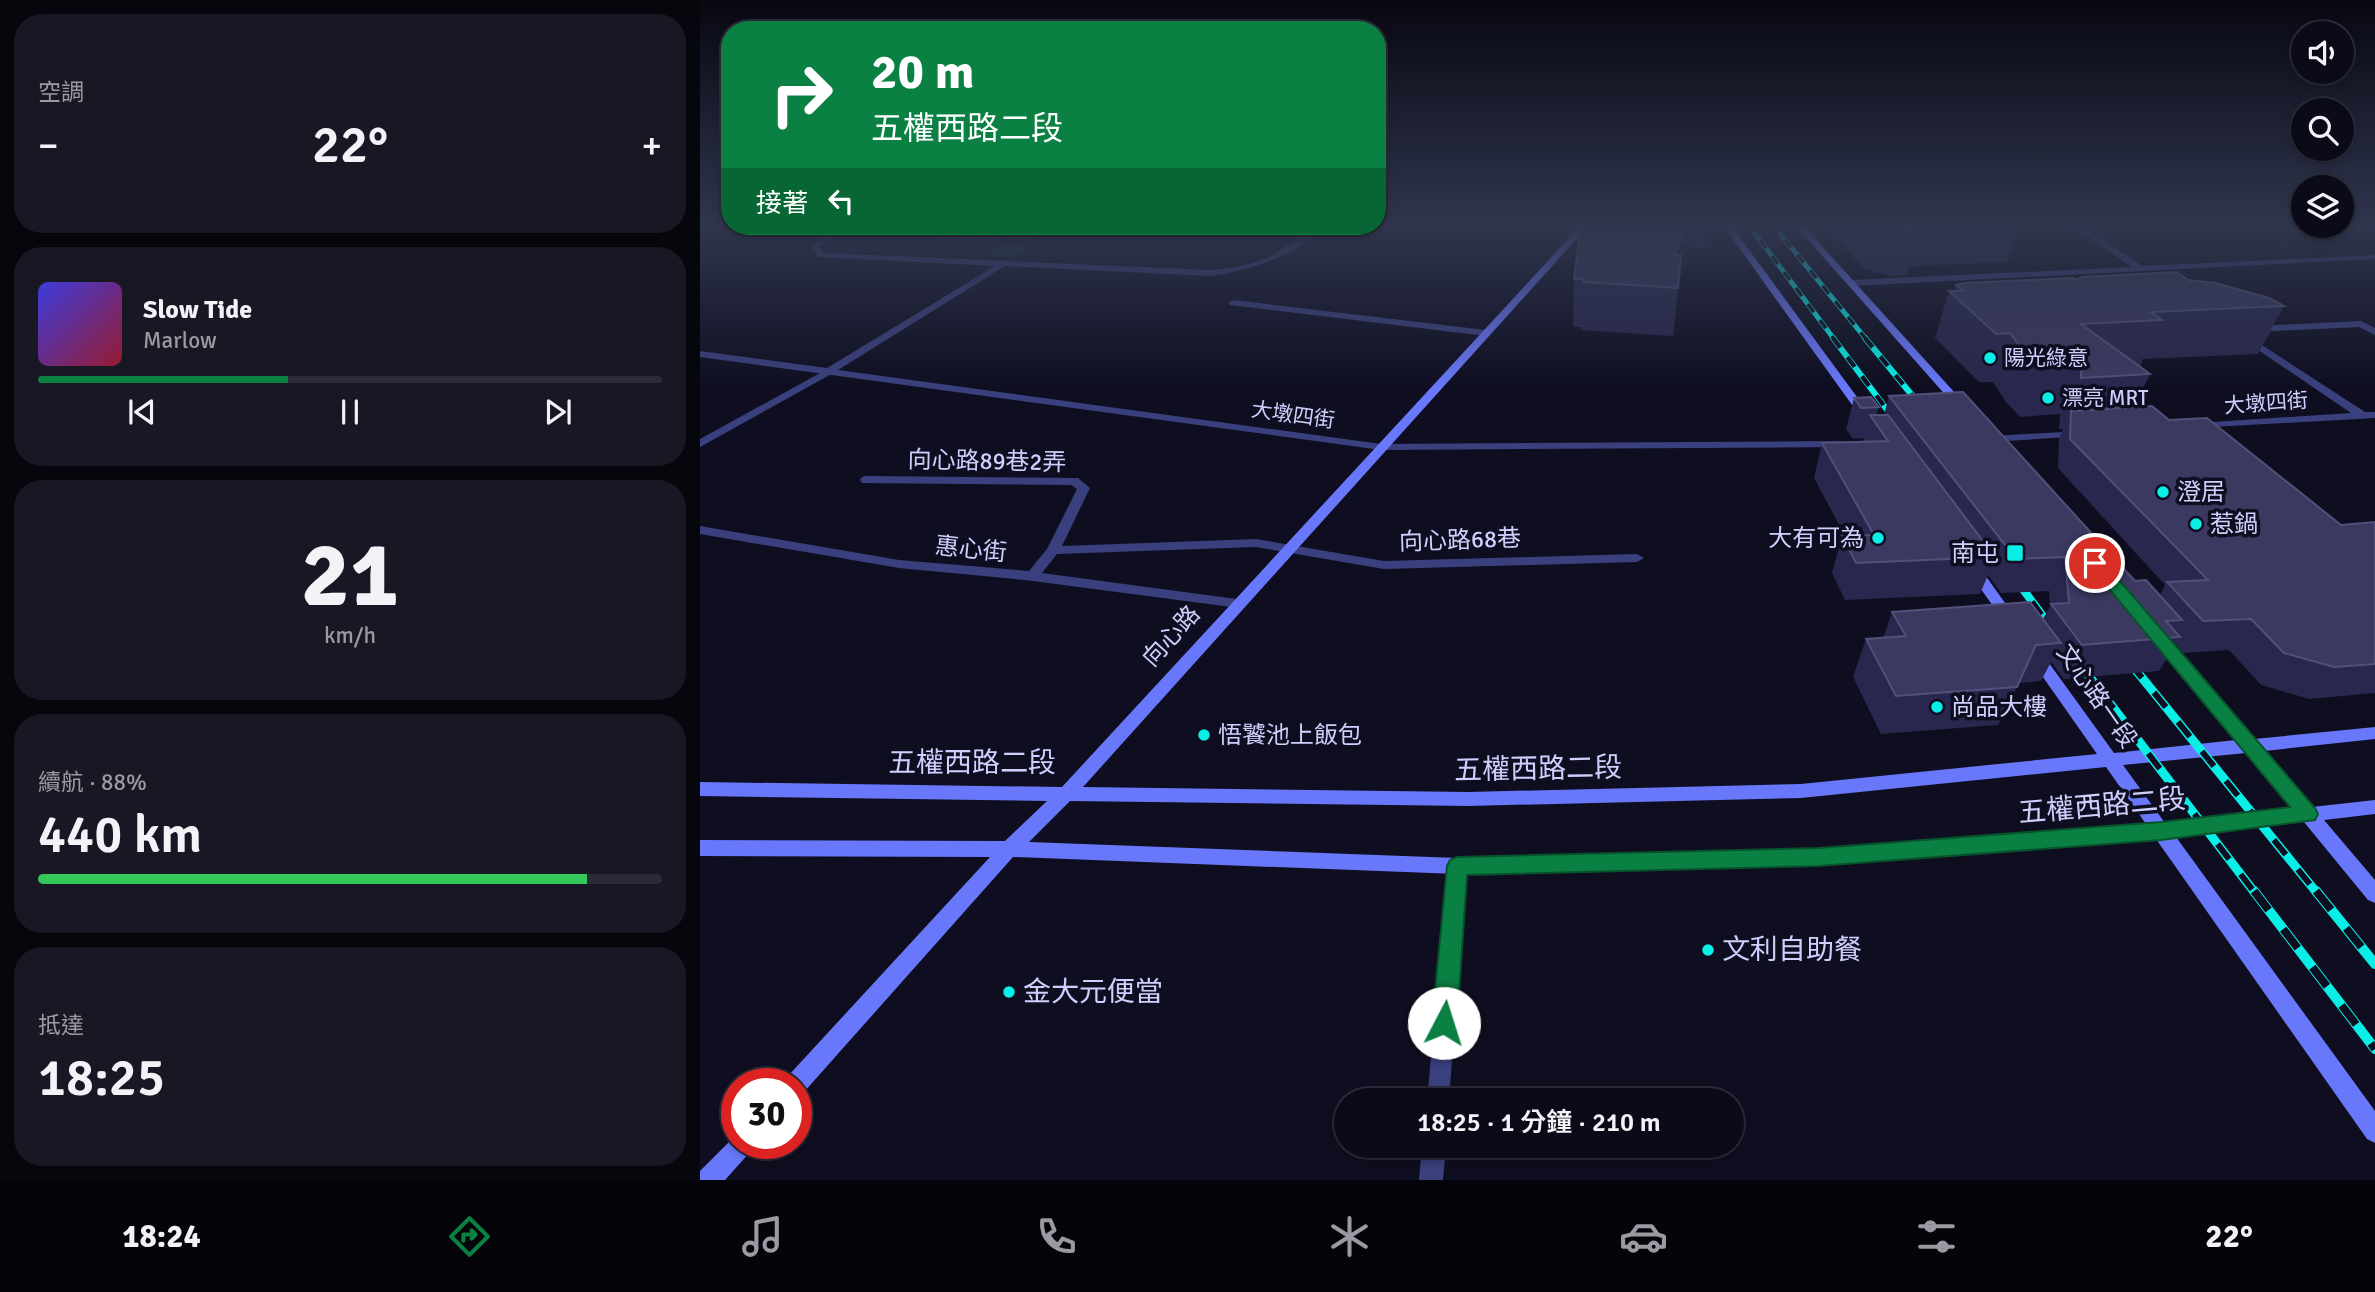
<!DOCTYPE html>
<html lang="zh-TW">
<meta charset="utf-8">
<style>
body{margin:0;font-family:Signika,"Noto Sans TC",sans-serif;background:#181825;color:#f1f3f6;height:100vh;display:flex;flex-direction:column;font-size:26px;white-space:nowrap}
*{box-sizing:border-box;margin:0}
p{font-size:23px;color:#999aa2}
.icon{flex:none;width:38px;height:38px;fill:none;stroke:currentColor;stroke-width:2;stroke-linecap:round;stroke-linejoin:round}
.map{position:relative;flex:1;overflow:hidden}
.details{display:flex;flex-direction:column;gap:14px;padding:14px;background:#06060d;width:700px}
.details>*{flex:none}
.banner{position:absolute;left:21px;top:21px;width:665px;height:214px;border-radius:28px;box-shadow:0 4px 10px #0003,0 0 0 2px #2a2b37;background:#0b8043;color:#fff;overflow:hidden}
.buttons{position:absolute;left:1591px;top:21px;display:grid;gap:14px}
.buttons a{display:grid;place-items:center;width:63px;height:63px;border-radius:50%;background:#0a0a18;box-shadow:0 4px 10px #0003,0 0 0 2px #2a2b37;font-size:35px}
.speed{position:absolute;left:21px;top:1068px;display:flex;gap:14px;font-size:35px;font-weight:700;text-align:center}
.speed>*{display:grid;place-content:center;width:91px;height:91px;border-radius:50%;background:#0a0a18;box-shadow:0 4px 10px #0003,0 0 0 2px #2a2b37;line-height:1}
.speed .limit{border:10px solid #d22;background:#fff;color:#111}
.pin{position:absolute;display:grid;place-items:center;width:60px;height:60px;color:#fff;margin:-30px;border:4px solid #fff;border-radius:50%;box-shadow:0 2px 7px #0007}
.me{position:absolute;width:77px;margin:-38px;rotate:5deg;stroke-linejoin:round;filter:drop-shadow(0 0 5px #0008)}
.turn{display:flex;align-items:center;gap:24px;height:147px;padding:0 35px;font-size:32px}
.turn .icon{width:91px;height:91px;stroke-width:2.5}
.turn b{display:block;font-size:49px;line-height:60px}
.then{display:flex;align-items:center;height:66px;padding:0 35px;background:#0003;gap:14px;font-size:26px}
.big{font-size:52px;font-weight:600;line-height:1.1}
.details .widget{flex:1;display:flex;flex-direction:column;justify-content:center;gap:10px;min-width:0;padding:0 24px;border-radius:28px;background:#181825}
.details .dial{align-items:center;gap:0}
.dial b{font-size:91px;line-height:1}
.song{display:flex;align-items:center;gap:21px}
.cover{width:84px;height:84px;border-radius:10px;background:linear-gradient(135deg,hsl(240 70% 55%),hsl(350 70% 35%))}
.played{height:7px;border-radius:4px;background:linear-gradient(90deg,#0b8043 40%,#2a2b37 40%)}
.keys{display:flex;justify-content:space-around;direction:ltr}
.heat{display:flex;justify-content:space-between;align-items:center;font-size:38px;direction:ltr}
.charge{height:10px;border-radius:5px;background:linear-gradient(90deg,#34c759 88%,#2a2b37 0)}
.trip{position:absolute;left:634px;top:1088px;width:410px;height:70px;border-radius:35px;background:#0a0a18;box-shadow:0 4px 10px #0003,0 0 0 2px #2a2b37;font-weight:600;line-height:70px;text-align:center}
.tabs{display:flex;height:112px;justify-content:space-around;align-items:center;background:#04040a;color:#999aa2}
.tabs .icon{width:49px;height:49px}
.tabs .active{color:#0b8043}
.tabs b{font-size:32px;color:#f1f3f6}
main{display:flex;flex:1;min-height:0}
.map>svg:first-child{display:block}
.green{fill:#112a26}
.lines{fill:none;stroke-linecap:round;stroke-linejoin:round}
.lane{fill:#3a407d;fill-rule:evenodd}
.street{fill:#3a407d;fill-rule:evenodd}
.secondary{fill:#6978fa;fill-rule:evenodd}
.rail-far4-casing{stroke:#09efe8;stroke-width:5}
.rail-far3-casing{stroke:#09efe8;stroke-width:6}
.rail-far2-casing{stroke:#09efe8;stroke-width:8}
.rail-far1-casing{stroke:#09efe8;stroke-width:9}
.rail-casing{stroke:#09efe8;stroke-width:10}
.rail-far4{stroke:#0e0e20;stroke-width:3.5;stroke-dasharray:10;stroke-linecap:butt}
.rail-far3{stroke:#0e0e20;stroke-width:4.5;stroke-dasharray:12;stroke-linecap:butt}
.rail-far2{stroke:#0e0e20;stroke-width:5;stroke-dasharray:16;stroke-linecap:butt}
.rail-far1{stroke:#0e0e20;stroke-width:6;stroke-dasharray:19;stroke-linecap:butt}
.rail{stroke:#0e0e20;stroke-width:8;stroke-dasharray:24;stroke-linecap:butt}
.wall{fill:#29274d}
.shaded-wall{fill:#171533}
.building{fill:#3b3960;stroke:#525079;stroke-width:2}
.route{fill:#0b8043;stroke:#07532c;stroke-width:2}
.poi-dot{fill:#09efe8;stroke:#0e0e20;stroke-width:2.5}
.labels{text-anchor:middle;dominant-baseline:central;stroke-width:7;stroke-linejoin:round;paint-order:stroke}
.far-poi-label{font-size:21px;fill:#cecffd;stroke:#0e0e20;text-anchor:start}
.far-street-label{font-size:21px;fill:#cecffd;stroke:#0e0e20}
.street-label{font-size:24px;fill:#cecffd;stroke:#0e0e20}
.poi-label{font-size:24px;fill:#cecffd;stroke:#0e0e20;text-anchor:start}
.near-street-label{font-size:28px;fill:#cecffd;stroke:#0e0e20}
.near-poi-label{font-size:28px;fill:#cecffd;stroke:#0e0e20;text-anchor:start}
</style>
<main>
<section class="details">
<div class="widget"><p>空調</p>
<div class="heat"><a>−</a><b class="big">22°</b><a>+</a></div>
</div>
<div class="widget">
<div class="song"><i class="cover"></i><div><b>Slow Tide</b><p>Marlow</p></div></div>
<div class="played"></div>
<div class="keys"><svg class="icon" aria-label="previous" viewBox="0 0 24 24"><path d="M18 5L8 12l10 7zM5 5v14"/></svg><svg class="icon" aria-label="pause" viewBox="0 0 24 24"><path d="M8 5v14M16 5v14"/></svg><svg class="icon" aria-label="next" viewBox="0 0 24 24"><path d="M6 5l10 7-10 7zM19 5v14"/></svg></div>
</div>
<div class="widget dial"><b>21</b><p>km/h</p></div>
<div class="widget"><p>續航 · 88%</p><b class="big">440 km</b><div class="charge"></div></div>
<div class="widget"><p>抵達</p><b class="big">18:25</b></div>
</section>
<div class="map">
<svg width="1675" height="1180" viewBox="0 0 1675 1180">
<rect width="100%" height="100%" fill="#0e0e20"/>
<path class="green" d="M 323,226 L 351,226 L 317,257 L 286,256 Z"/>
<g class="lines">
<path class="lane" d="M 533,300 L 786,330 L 791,333 L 786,336 L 530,305 L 528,303 Z
M 131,367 L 135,368 L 135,372 L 0,447 L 0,439 Z"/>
<path class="street" d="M 1370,224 L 1379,224 L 1443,266 L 1675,255 L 1675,259 L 1151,286 L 1147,283 L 1151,280 L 1432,267 Z
M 1663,224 L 1675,225 L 1675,230 L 1664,226 Z
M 140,226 L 149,226 L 119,247 L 124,253 L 510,270 C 530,268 550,266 569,257 C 586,249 611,225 627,226 C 594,256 554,270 510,276 L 305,266 L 138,370 L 681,444 L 1142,441 L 1148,444 L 1142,447 L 681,450 L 0,357 L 0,351 L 127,368 L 295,266 L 119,257 L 110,247 Z
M 1661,321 L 1675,328 L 1675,335 L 1659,327 L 1553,332 L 1548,329 L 1553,326 Z
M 1545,334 L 1665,412 L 1675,412 L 1675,418 L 1494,428 L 1492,426 L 1498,423 L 1651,413 L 1542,339 L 1540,337 Z
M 1380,431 L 1386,434 L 1384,436 L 1291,442 L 1285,439 L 1291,436 Z
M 166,476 L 378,478 L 390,488 L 362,546 L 556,539 L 684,561 L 937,554 L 944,558 L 937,562 L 684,569 L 556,547 L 357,554 L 342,573 L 544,600 L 546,603 L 544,606 L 539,608 L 325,580 L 199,568 L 0,534 L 0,526 L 199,560 L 329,571 L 347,549 L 377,489 L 371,485 L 162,483 L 160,480 L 162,477 Z
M 757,858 L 764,860 L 766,866 L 749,1101 L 727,1101 L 748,866 L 750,860 Z
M 722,1146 L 746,1146 L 743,1180 L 719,1180 Z"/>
<path class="secondary" d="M 882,224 L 890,224 L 383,787 L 768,792 L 1101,784 L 1397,754 L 1331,660 L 1328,656 L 1331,652 L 1341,652 L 1414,753 L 1536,740 L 1455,643 L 1453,639 L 1455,635 L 1465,635 L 1554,739 L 1675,727 L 1675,739 L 1564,751 L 1612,807 L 1675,800 L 1675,814 L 1624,820 L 1675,880 L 1675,903 L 1668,900 L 1604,822 L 1476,837 L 1675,1111 L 1675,1143 L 1667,1139 L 1456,839 L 1118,865 L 757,874 L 313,857 L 104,1092 L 96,1095 L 96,1083 L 85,1083 L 88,1076 L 290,857 L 0,856 L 0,840 L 305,841 L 347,801 L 0,796 L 0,782 L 362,787 ZM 1546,753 L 1592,809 L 1465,823 L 1423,765 ZM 1406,767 L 1446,824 L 1118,849 L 757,858 L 329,842 L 370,801 L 768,806 L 1101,798 Z
M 1022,224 L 1030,224 L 1168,412 L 1168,416 L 1160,416 Z
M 1094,224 L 1102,224 L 1265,404 L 1265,408 L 1257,408 Z
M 1273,564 L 1278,565 L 1315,617 L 1317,620 L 1315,623 L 1305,623 L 1266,568 Z
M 37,1134 L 37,1143 L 55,1143 L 51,1151 L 25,1180 L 0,1180 L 0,1171 Z"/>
<defs>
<path id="rail-far4" d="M 1048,224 L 1134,339
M 1072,224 L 1166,339"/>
<path id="rail-far3" d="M 1133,338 L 1197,423
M 1165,338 L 1225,411"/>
<path id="rail-far2" d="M 1313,576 L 1355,632
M 1426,658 L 1431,665"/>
<path id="rail-far1" d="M 1379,663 L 1555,893
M 1430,663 L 1617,893"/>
<path id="rail" d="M 1554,891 L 1675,1049
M 1616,891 L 1675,964"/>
</defs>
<use href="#rail-far4" class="rail-far4-casing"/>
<use href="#rail-far3" class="rail-far3-casing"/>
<use href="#rail-far2" class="rail-far2-casing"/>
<use href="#rail-far1" class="rail-far1-casing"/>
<use href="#rail" class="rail-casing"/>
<use href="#rail-far4" class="rail-far4"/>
<use href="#rail-far3" class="rail-far3"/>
<use href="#rail-far2" class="rail-far2"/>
<use href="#rail-far1" class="rail-far1"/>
<use href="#rail" class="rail"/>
</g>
<path class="wall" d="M 887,224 L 1007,224 L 1004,248 L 994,247 L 979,281 L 973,336 L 881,330 L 881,327 L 873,327 L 874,279 Z
M 1124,224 L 1321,224 L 1308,262 L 1209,266 L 1206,275 L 1191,276 L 1164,269 Z
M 225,226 L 319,226 L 302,240 L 231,239 Z
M 1377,280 L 1488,280 L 1584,306 L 1558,354 L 1443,359 L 1440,367 L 1450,374 L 1434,407 L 1469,420 L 1641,525 L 1675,522 L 1675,693 L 1609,699 L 1561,685 L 1529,650 L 1483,653 L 1476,644 L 1459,671 L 1364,679 L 1351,662 L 1341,681 L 1319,683 L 1298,725 L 1181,734 L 1153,677 L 1166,639 L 1183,638 L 1192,612 L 1343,619 L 1350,606 L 1349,591 L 1301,593 L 1288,575 L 1280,594 L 1145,600 L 1132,573 L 1142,536 L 1145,536 L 1114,478 L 1122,443 L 1163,441 L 1164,438 L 1153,439 L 1146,429 L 1154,398 L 1179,407 L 1176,415 L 1184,415 L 1189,396 L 1435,581 L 1460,595 L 1465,585 L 1358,468 L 1359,439 L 1363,429 L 1359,429 L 1360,414 L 1320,417 L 1306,402 L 1293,382 L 1279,382 L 1235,338 L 1249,291 L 1254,291 L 1256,285 Z"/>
<path class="shaded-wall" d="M 989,224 L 996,224 L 994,247 L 976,287 L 974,255 Z
M 297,226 L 319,226 L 302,240 Z
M 0,250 L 7,262 L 0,265 Z"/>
<path class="building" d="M 887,224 L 989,224 L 974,255 L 981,255 L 978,288 L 883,282 L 883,279 L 874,279 L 881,226 Z
M 1177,224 L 1213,224 L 1219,229 L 1203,230 Z
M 1477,272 L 1488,280 L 1515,283 L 1569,298 L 1584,306 L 1451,312 L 1462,320 L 1381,324 L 1450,374 L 1381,378 L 1381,364 L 1340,367 L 1324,352 L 1310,333 L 1296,334 L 1249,291 L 1263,291 L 1256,285 L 1264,283 L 1373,278 L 1377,280 L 1382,277 Z
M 1263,392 L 1435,581 L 1446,580 L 1482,620 L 1466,621 L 1480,637 L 1382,645 L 1351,604 L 1369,603 L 1365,557 L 1316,559 L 1189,396 Z
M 1171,397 L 1179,407 L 1161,408 L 1154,398 Z
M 1452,406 L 1469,420 L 1507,418 L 1641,525 L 1675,522 L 1675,664 L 1634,667 L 1584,653 L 1551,619 L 1503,621 L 1467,582 L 1508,580 L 1370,439 L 1371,411 Z
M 1170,415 L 1188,415 L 1295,557 L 1156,563 L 1142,536 L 1174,535 L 1122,443 L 1188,441 Z
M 1330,602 L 1361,643 L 1336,645 L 1317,687 L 1196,696 L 1166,639 L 1206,636 L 1192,612 Z"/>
<linearGradient id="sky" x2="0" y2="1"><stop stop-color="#080812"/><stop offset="0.58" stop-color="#30364e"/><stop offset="1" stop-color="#30364e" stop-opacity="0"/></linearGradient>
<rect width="1675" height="389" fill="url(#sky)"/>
<path class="route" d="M 1395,558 L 1401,559 L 1615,808 L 1618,814 L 1615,820 L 1461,840 L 1118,866 L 767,875 L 757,1023 L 753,1031 L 744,1035 L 736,1031 L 732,1023 L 747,866 L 750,860 L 757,857 L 1118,848 L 1461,822 L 1590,807 L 1390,566 L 1388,563 L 1390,559 Z"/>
<g class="poi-dot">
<circle cx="1290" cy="358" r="7"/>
<circle cx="1348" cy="398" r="7"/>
<circle cx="1463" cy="492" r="7"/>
<circle cx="1496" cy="524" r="7"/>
<circle cx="1178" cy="538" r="7"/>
<rect x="1306" y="544" width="18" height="18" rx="3.5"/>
<circle cx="1237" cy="707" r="7"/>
<circle cx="504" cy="735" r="7"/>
<circle cx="1008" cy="950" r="7"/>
<circle cx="309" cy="992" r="7"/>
</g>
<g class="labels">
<g class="far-poi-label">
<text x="1304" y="358">陽光綠意</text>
<text x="1362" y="398">漂亮 MRT</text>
</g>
<g class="far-street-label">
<text transform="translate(1566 403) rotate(-4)">大墩四街</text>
<text transform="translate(593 415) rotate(8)">大墩四街</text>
</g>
<g class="street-label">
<text transform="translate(287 461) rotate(1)">向心路89巷2弄</text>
<text transform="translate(760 540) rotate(-2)">向心路68巷</text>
<text transform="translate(271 549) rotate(6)">惠心街</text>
<text transform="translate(471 636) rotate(-48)">向心路</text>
<text transform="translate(1397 696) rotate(55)">文心路一段</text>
</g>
<g class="poi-label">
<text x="1477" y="492">澄居</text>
<text x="1510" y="524">惹鍋</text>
<text x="1164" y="538" text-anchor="end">大有可為</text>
<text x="1299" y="553" text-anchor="end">南屯</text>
<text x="1251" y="707">尚品大樓</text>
<text x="518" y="735">悟饕池上飯包</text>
</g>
<g class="near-street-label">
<text x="272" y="763">五權西路二段</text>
<text transform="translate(838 769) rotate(-1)">五權西路二段</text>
<text transform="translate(1402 806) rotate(-5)">五權西路二段</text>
</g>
<g class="near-poi-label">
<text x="1022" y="950">文利自助餐</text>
<text x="323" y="992">金大元便當</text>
</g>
</g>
</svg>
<div class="buttons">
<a><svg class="icon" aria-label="sound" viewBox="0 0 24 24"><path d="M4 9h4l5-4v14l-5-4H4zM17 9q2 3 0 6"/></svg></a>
<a><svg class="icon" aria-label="search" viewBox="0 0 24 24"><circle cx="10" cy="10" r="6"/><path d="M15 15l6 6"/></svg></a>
<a><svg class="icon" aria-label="layers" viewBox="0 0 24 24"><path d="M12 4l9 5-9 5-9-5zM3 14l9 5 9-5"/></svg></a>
</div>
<div class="speed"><div class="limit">30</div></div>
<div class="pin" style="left:1395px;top:563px;background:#d93025"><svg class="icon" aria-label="arrive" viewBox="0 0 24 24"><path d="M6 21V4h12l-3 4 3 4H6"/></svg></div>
<svg class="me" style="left:744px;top:1023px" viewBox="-20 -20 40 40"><circle r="19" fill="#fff"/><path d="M0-13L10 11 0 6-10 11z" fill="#0b8043"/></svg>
<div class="trip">18:25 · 1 分鐘 · 210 m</div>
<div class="banner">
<div class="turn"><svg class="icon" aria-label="right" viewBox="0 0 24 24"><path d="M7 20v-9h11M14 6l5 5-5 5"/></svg><div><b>20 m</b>五權西路二段</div></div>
<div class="then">接著<svg class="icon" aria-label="left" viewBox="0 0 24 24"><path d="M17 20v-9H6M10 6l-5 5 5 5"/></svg></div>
</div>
</div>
</main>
<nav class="tabs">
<b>18:24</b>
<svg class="icon active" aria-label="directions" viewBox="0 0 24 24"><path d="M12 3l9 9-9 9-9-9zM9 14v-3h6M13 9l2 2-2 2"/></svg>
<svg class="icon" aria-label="music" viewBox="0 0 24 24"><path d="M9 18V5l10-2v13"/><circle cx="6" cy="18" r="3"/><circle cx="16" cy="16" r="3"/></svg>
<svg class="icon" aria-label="phone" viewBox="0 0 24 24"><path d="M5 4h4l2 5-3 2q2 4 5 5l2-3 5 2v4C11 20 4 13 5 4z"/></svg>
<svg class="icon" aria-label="climate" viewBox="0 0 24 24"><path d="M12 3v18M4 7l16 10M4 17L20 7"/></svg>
<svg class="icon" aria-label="car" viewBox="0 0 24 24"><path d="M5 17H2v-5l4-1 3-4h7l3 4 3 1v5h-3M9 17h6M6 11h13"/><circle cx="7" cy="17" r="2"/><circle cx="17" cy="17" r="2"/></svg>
<svg class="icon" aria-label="filters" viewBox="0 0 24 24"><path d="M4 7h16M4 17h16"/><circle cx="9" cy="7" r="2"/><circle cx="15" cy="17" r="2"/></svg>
<b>22°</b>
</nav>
